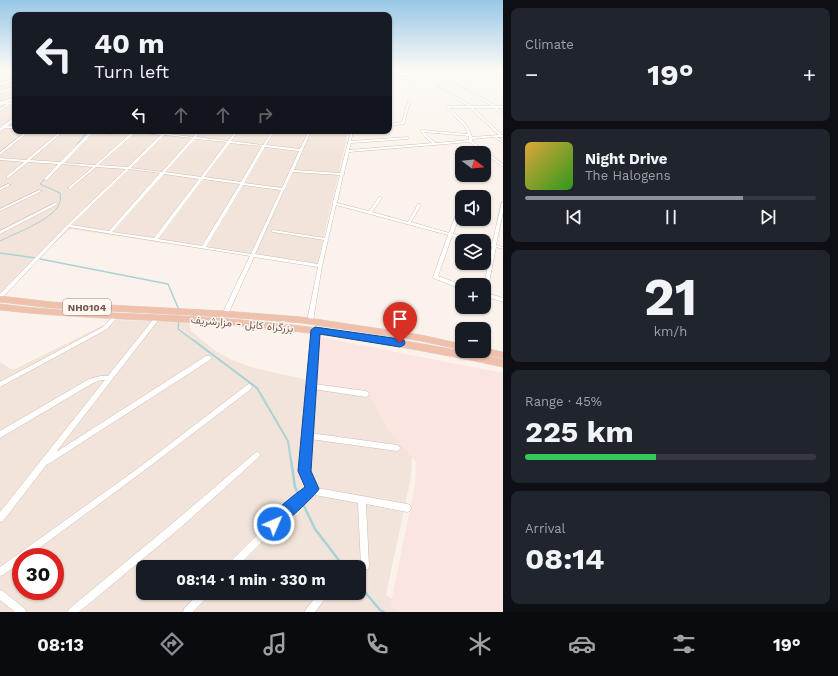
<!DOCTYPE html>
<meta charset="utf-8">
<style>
body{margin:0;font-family:"Work Sans",Vazirmatn,sans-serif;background:#20242c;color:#f1f3f6;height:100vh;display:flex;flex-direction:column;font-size:15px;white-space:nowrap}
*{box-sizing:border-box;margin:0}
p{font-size:13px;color:#9ea1a6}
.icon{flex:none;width:22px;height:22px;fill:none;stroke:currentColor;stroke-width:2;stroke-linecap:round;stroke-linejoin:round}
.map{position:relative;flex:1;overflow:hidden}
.sheet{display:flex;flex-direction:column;gap:8px;padding:8px;background:#0d0f14;width:335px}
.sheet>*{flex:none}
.hud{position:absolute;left:12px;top:12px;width:380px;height:122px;border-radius:8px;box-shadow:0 1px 3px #0004;background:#171b24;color:#f1f3f6;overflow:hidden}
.needle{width:26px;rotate:106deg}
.controls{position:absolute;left:455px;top:146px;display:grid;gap:8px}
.controls a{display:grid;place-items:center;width:36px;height:36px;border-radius:8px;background:#171b24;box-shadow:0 1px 3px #0004;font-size:20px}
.speed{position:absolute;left:12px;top:548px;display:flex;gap:8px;font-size:20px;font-weight:700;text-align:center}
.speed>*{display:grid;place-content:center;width:52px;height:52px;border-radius:50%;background:#171b24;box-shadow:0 1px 3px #0004;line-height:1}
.speed .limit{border:6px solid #d22;background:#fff;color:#111}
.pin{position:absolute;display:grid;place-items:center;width:34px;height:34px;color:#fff;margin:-41px -17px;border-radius:50% 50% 50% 0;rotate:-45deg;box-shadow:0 0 4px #0007}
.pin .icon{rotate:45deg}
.me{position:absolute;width:44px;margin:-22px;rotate:45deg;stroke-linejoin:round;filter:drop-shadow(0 0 3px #0008)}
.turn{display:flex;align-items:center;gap:14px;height:84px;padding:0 16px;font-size:18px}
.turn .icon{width:52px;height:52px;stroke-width:2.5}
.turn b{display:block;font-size:28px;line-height:34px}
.lanes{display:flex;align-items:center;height:38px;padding:0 16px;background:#0003;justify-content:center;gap:20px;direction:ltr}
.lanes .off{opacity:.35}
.big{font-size:30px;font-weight:700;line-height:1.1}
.sheet .tile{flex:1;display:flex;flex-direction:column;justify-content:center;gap:6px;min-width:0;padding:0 14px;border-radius:8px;background:#20242c}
.sheet .dial{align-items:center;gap:0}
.dial b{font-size:52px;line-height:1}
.song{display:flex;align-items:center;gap:12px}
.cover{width:48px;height:48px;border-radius:6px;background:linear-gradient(135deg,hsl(40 70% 55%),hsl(110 70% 35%))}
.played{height:4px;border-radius:2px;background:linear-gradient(90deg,#8c9099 75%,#363941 75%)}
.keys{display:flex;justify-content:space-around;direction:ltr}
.heat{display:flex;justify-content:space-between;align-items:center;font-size:22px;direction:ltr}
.charge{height:6px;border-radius:3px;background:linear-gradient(90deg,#34c759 45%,#363941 0)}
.trip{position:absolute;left:136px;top:560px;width:230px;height:40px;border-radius:8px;background:#171b24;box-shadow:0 1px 3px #0004;font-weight:700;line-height:40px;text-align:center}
.dock{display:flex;height:64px;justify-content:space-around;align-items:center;background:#090b0e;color:#9ea1a6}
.dock .icon{width:28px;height:28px}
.dock .active{color:#8c9099}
.dock b{font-size:18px;color:#f1f3f6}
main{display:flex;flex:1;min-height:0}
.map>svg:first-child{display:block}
.residential{fill:#f2e4da;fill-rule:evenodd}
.commercial{fill:#fae5e0}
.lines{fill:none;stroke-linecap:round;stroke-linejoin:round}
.stream-far3{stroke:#a8d3d4;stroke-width:1}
.stream-far2{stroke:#a8d3d4;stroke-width:1.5}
.stream-far1{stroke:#a8d3d4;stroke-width:2}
.stream{stroke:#a8d3d4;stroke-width:2.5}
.minor-casing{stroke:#cebcb4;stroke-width:1}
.tertiary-casing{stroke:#cebcb4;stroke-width:1}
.trunk-casing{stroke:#d8d0ce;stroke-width:1}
.minor{fill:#fff;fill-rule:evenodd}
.tertiary{fill:#fff;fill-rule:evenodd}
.trunk{fill:#f0c0aa;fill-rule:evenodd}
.route{fill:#1a73e8;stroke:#114b97}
.labels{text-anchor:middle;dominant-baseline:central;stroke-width:3;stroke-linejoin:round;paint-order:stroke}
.shield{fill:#fef7f2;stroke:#9d8881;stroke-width:1}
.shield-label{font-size:10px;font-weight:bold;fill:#745850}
.street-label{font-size:11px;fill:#745850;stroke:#fef7f2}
</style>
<main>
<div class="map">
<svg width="503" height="612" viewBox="0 0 503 612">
<rect width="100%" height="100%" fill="#fbf3eb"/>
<path class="residential" d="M 0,70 L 15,70 L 15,131 L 338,131 L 348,133 L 317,266 L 70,229 L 0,294 Z
M 114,320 L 189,322 L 191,331 L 214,350 L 232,360 L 251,367 L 312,381 L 365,386 L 384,422 L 412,455 L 411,477 L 386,595 L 412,612 L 0,612 L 0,362 L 13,370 ZM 21,557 L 55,557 L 55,591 L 21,591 ZM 143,567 L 359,567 L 359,593 L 143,593 Z"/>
<path class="commercial" d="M 319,337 L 503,373 L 503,612 L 403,612 L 390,607 L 415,485 L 416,462 L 387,429 L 368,392 L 314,387 Z"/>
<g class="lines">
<path class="stream-far3" d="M 76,146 L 86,133
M 62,160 L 69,153
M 0,241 C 16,233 46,222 57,208 C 60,204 61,198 60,193 L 40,184 L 46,178"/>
<path class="stream-far2" d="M 0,253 L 36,258
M 40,259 L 168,284 L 179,310
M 179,320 L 178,329 L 194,341"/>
<path class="stream-far1" d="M 193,340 L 257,388 L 288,441 L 291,461"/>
<path class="stream" d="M 291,460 L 295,487 L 299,496
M 302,502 L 315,529 L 344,567
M 359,585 L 380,610 L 384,612"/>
<defs>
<path id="minor" d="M 0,70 L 2,70 L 0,71 Z
M 493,70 L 495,70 L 503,74 L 503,76 Z
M 15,72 L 15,74 L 0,78 L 0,76 Z
M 389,76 L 414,78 L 415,79 L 414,80 L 389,78 Z
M 15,79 L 15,81 L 0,85 L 0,83 Z
M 455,83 L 457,83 L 496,106 L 503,106 L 503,108 L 497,108 L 503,113 L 503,115 L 494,108 L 473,108 L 502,135 L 503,135 L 503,137 L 497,137 L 503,141 L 503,143 L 494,137 L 472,139 L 472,141 L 503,164 L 503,167 L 470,142 L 349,152 L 344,173 L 345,174 L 343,175 L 337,203 L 369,211 L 379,197 L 381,197 L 382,198 L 372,212 L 408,222 L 418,204 L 420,204 L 421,205 L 411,222 L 449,233 L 460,203 L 462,202 L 462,208 L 453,234 L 477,240 L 478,241 L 471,241 L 452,236 L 438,276 L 462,285 L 462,289 L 433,278 L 433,277 L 448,235 L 336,205 L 322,266 L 313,321 L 312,322 L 308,322 L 307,321 L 318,267 L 254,257 L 228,314 L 225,316 L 222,314 L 250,256 L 69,227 L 2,298 L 0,299 L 0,294 L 67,225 L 126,169 L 96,167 L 70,189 L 69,189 L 69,187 L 93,167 L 62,164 L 47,180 L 46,180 L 44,179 L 45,178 L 58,164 L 28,162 L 8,178 L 7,178 L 7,176 L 24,162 L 0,160 L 0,158 L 26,160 L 61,131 L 64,131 L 30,160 L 60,162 L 89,133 L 67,132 L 66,131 L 112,132 L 117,131 L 144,131 L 193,137 L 199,131 L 200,132 L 196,137 L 228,141 L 236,131 L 238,131 L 231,141 L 263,145 L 271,133 L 272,132 L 273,133 L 266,145 L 300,149 L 309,131 L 311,131 L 294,170 L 340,173 L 351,131 L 353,131 L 351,141 L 408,137 L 409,138 L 408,139 L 351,143 L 349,150 L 433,143 L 429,141 L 421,132 L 421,130 L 422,130 L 468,134 L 465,127 L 446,107 L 447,106 L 468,106 L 437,86 L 439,86 L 472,106 L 492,106 ZM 449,108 L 470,108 L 499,135 L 472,137 C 469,124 458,117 449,108 ZM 424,132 L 469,136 L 469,140 L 436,143 L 431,139 ZM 92,133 L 112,134 L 117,133 L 131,133 L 95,165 L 64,163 ZM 135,133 L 144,133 L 161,135 L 128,167 L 98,165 ZM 164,135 L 192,138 L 162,172 L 131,168 ZM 195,139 L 227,142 L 201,177 L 165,172 ZM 230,143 L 262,146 L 241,182 L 204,177 ZM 265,147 L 299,151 L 282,188 L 244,183 ZM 129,169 L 160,173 L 109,231 L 71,225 ZM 293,172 L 340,175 L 333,202 L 332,203 L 333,204 L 325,238 L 273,230 L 271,231 L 273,232 L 324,240 L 318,264 L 255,254 L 284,190 L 286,189 L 285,188 ZM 164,174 L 199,179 L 154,238 L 112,232 ZM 203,179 L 240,184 L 202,246 L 158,239 ZM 243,185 L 281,190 L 251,254 L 206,247 Z
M 15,87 L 15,89 L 0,93 L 0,91 Z
M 409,101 L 410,102 L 404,124 L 389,126 L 389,124 L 402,122 L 408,102 Z
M 15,102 L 15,104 L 10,104 L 0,111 L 0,109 L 7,104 L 0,105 L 0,103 Z
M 14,118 L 15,118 L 15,120 L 7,126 L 15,126 L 15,128 L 5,128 L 0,131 L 0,129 L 2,126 Z
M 27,131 L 30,131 L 0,155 L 0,152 Z
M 8,184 L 11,185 L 0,190 L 0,188 Z
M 39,190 L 42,191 L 0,211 L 0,209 Z
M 464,195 L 466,195 L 467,196 L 466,197 L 462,197 Z
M 502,202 L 503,202 L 503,212 L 496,245 L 503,247 L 503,249 L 496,247 L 487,293 L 503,298 L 503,302 L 484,296 L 484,285 L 492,246 L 484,244 L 484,242 L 492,244 Z
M 55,203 L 56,203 L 58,204 L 0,234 L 0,231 Z
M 116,314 L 119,316 L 118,317 L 107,329 L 0,387 L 0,382 L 103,327 L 114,315 Z
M 157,316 L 160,318 L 159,319 L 56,452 L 206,356 L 210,356 L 211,358 L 210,360 L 50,463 L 48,464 L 47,464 L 3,521 L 0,522 L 0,512 L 105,380 L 101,380 L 93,383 L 0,438 L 0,431 L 89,379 L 101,376 L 108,376 L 155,317 Z
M 315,328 L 317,329 L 318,330 L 314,384 L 366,391 L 368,392 L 369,394 L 368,396 L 366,397 L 313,389 L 310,433 L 397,445 L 399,446 L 400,448 L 399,450 L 397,451 L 310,439 L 308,471 L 313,483 L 317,488 L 407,504 L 410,505 L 411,508 L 410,511 L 407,512 L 366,504 L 369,566 L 368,569 L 365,570 L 362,569 L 361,566 L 358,503 L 315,495 L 312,493 L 298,506 L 237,567 L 227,567 L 228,564 L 292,500 L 307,488 L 300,471 L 303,437 L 303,435 L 304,433 L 307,386 L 312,330 L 313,329 Z
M 249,384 L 251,385 L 252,387 L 251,389 L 141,473 L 27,557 L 21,557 L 21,562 L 3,575 L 0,576 L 0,567 L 137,469 L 247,385 Z
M 257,452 L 259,453 L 260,455 L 259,457 L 180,528 L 79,612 L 68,612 L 69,609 L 174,522 L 255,453 Z
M 0,590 L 3,591 L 25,609 L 26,612 L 15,612 L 0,600 Z
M 199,593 L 209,593 L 208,596 L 193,612 L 183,612 L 184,609 Z
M 319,593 L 328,593 L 327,596 L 315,612 L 305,612 L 306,609 Z"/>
<path id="tertiary" d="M 14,98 L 15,98 L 15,100 L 0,104 L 0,102 Z"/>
<path id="trunk" d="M 0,296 L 52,302 L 225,311 L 302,317 L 421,335 L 462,344 L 462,350 L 421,341 L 302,323 L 225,317 L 52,308 L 0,302 Z
M 0,304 C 76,314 153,313 230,319 C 322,326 413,341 503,359 L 503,367 C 413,348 322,332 230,325 C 153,319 76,319 0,310 Z
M 484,348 L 503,352 L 503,358 L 479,353 L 478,351 L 484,351 Z"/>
</defs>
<use href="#minor" class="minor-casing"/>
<use href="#tertiary" class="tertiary-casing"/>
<use href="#trunk" class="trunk-casing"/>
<use href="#minor" class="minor"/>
<use href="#tertiary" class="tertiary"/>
<use href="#trunk" class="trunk"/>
</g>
<linearGradient id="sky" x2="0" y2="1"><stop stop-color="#98c7e6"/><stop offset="0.45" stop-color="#fdfaf6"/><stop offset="1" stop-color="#fdfaf6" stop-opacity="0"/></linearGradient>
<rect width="503" height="155" fill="url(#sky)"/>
<path class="route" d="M 315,327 L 400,339 L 404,340 L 405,343 L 404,345 L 400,347 L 320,334 L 311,471 L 319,489 C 317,494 279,529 274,531 L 269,529 L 267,524 C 273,510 293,496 305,487 L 298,471 L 311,330 Z"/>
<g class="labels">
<rect class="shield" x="63" y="299" width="48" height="16" rx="3"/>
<g class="shield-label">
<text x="87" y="307">NH0104</text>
</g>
<g class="street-label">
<text transform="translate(242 324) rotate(5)">بزرگراه کابل - مزارشریف</text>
</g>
</g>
</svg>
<div class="controls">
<a><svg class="needle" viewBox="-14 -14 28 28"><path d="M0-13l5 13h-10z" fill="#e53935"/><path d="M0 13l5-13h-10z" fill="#9ea1a6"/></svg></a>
<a><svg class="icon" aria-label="sound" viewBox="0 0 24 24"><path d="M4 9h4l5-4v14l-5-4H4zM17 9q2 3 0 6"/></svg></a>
<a><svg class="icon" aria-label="layers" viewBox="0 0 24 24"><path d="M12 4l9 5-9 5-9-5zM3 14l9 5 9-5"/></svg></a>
<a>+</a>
<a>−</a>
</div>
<div class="speed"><div class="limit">30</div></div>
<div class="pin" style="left:400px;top:343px;background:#d93025"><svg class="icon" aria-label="arrive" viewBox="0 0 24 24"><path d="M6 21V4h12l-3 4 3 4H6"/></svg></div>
<svg class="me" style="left:274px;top:524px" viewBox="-20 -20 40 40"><circle r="17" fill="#1a73e8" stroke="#fff" stroke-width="3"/><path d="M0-11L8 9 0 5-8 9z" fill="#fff"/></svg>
<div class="trip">08:14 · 1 min · 330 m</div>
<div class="hud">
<div class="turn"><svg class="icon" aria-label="left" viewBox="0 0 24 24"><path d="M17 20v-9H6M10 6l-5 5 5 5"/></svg><div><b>40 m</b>Turn left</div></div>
<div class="lanes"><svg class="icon" aria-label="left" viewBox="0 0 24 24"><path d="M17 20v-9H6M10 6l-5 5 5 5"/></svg><svg class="icon off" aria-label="ahead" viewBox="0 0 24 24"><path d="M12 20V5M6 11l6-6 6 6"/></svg><svg class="icon off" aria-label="ahead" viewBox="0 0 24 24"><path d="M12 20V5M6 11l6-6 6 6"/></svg><svg class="icon off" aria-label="right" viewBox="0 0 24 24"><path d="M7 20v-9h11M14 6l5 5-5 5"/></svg></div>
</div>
</div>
<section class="sheet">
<div class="tile"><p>Climate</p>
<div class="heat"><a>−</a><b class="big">19°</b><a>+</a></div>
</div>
<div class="tile">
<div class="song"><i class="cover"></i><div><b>Night Drive</b><p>The Halogens</p></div></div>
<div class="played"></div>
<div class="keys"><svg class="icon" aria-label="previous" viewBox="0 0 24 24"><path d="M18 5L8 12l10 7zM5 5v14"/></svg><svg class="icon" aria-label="pause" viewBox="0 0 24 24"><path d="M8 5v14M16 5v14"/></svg><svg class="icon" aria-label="next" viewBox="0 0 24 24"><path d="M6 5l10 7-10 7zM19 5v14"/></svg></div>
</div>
<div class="tile dial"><b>21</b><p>km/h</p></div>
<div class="tile"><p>Range · 45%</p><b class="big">225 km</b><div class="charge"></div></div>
<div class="tile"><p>Arrival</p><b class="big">08:14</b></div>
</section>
</main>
<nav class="dock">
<b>08:13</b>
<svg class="icon active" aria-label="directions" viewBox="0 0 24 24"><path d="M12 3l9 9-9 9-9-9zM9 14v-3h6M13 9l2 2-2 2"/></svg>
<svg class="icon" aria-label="music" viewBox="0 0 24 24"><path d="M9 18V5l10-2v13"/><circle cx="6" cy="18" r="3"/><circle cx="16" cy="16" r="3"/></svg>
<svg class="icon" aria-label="phone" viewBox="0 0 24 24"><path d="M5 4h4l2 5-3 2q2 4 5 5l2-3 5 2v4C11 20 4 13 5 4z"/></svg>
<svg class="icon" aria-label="climate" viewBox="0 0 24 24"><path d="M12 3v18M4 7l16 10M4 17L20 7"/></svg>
<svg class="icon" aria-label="car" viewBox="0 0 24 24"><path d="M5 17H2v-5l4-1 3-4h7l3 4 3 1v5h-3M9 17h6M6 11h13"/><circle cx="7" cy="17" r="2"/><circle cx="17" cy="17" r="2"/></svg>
<svg class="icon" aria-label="filters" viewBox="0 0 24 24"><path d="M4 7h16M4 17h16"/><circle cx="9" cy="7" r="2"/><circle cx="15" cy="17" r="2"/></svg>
<b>19°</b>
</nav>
